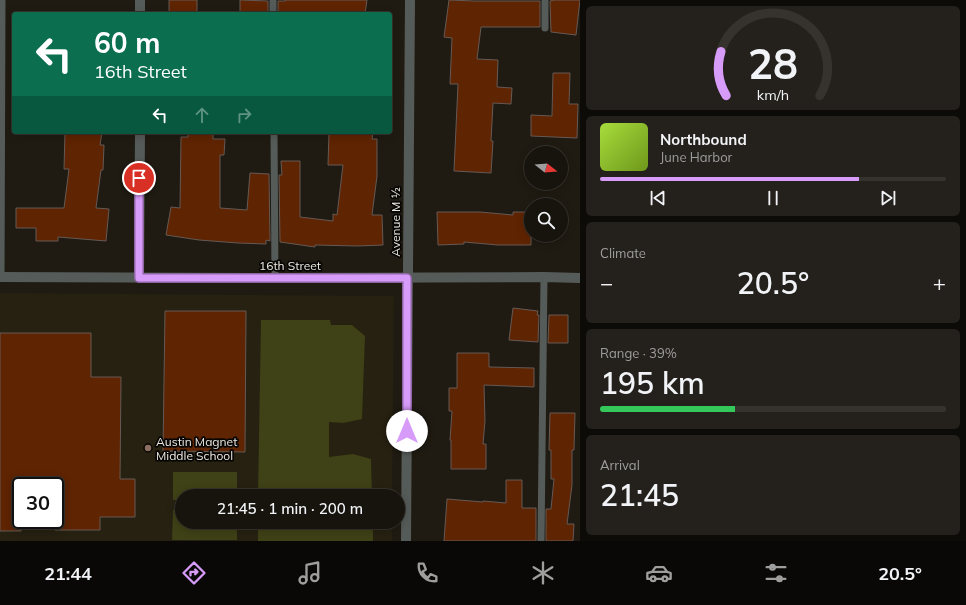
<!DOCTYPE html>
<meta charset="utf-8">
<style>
body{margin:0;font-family:Mulish,sans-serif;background:#24211c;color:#f1f3f6;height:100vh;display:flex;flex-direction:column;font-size:15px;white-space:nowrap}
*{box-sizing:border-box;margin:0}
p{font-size:13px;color:#9e9e9e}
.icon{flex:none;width:22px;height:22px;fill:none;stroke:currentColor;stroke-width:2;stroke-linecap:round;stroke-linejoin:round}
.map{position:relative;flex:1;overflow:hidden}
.sheet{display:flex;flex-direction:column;gap:6px;padding:6px;background:#0d0b08;width:386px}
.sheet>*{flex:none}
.banner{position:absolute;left:12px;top:12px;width:380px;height:122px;border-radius:4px;box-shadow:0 2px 10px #0003,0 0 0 1px #36332e;background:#0b6e4f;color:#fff;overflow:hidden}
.needle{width:26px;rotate:107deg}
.controls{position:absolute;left:524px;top:146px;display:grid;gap:8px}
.controls a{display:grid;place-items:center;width:44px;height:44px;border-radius:50%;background:#17140e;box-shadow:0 2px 10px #0003,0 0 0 1px #36332e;font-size:20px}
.speed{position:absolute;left:12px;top:477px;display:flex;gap:8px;font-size:20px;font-weight:700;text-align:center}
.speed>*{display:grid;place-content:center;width:52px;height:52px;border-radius:50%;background:#17140e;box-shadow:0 2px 10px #0003,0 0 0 1px #36332e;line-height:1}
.speed .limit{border:2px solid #111;border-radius:6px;background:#fff;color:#111}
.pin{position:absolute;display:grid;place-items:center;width:34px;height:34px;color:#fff;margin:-17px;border:2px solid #fff;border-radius:50%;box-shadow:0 1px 4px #0007}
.me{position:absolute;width:44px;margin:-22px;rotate:0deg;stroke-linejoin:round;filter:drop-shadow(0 0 3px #0008)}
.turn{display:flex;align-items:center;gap:14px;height:84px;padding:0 16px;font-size:18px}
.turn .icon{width:52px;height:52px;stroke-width:2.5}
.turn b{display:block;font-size:28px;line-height:34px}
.lanes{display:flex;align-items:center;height:38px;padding:0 16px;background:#0003;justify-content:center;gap:20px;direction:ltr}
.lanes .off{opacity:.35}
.big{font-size:30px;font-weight:600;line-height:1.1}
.sheet .widget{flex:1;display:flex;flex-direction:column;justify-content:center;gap:6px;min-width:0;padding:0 14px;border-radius:6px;background:#24211c}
.sheet .dial{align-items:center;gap:0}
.dial svg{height:104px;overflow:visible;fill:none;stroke:#36332e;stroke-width:7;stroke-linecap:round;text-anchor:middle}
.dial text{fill:#f1f3f6;stroke:none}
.song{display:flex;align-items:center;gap:12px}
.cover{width:48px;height:48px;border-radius:6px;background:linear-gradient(135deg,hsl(80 70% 55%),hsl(80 70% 35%))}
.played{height:4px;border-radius:2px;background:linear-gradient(90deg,#d79bf9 75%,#36332e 75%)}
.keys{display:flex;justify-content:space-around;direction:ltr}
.heat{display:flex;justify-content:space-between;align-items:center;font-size:22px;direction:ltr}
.charge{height:6px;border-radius:3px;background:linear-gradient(90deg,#34c759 39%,#36332e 0)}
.trip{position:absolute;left:175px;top:489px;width:230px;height:40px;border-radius:20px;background:#17140e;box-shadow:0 2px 10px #0003,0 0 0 1px #36332e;font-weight:600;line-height:40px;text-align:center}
.menu{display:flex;height:64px;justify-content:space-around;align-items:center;background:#090806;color:#9e9e9e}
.menu .icon{width:28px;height:28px}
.menu .selected{color:#d79bf9}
.menu b{font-size:18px;color:#f1f3f6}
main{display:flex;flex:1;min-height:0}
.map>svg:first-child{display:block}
.built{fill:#262111;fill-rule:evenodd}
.green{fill:#3f4116}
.building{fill:#5f2402;stroke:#665954}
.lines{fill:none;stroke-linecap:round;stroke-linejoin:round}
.service{stroke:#555b58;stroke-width:7}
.minor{stroke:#555b58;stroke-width:10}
.route-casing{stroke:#8c65a2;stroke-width:10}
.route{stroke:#d79bf9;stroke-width:7}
.education-dot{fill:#8d6e63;stroke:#080604;stroke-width:1.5}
.labels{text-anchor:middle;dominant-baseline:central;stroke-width:3.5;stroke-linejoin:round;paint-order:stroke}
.street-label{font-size:12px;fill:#ece9e2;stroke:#080604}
.poi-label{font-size:12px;fill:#ece9e2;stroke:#080604;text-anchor:start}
</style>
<main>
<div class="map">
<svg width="580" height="541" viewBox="0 0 580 541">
<rect width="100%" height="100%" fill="#1f1b12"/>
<path class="built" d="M 0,293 L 394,296 L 392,496 L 182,496 L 182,522 L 392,522 L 392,541 L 0,541 ZM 21,486 L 55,486 L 55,520 L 21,520 Z"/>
<path class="green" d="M 261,320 L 330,320 L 331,325 L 352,325 L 365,336 L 362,419 L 343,423 L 329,422 L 329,457 L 353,454 L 371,459 L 372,496 L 258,496 Z
M 173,472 L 237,472 L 237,496 L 182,496 L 182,500 L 173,500 Z
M 173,510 L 182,510 L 182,522 L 237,522 L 237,540 L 172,540 Z
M 258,522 L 373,522 L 373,541 L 258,541 Z"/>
<path class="building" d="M 169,0 L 197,0 L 197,14 L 169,14 Z
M 240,0 L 268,1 L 268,14 L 240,14 Z
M 286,0 L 367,0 L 365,14 L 278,14 L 278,1 L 285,1 Z
M 449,0 L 474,1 L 540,1 L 540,27 L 481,27 L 477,59 L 498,60 L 497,87 L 512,88 L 511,104 L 493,103 L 491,141 L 493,141 L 491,173 L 454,171 L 458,84 L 450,84 L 452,38 L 444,37 Z
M 554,0 L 580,0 L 576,35 L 551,32 L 550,1 Z
M 553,73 L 570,73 L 569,104 L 578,104 L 577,138 L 531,136 L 531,115 L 552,116 Z
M 65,132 L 102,132 L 100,145 L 104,145 L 103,170 L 101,170 L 96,208 L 109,209 L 106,241 L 58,237 L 58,241 L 36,241 L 36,228 L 16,228 L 16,208 L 64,208 L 69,169 L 64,169 Z
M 188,132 L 213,132 L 213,139 L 225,139 L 224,155 L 220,155 L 220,208 L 247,210 L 250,173 L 269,174 L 270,241 L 266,240 L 266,244 L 238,243 L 199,240 L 166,235 L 171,207 L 180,208 L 181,137 L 188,137 Z
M 329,132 L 373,132 L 372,139 L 377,139 L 377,176 L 372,215 L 382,215 L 383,245 L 357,246 L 315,245 L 315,247 L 280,242 L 279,175 L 282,175 L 281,161 L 300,161 L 300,217 L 333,221 L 333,214 L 337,215 L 343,165 L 328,165 Z
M 437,212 L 480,212 L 513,215 L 513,212 L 531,212 L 531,245 L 498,245 L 464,242 L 464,244 L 438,245 Z
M 513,308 L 538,311 L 537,315 L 539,315 L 538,342 L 509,340 Z
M 165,311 L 246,311 L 245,452 L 163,451 Z
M 549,315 L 568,315 L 568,343 L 548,343 Z
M 0,333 L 91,333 L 91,377 L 121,377 L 120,479 L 135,479 L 135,517 L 100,517 L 100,530 L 55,530 L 55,486 L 21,486 L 21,531 L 0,531 Z
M 457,353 L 489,353 L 489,367 L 534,368 L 534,387 L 484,385 L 485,421 L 483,444 L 486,444 L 486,469 L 451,469 L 451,440 L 450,440 L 452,411 L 449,411 L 449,388 L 457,388 Z
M 550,413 L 575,413 L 574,450 L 572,450 L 572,485 L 567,524 L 574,524 L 573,541 L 546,541 L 546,509 L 551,509 L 554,479 L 551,479 L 551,450 L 549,450 Z
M 506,480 L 522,480 L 522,508 L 536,508 L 536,541 L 444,541 L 447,499 L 483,502 L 483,501 L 506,503 Z"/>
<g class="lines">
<path class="service" d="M 273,0 L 273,14
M 545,28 L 545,0
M 274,132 L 275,278
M 1,277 L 2,0
M 541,541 L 544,277"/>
<path class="minor" d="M 140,14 L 140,0
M 0,277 L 275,278 L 544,277 L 580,278
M 139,278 L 140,132
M 406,541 L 410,0"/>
</g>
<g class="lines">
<defs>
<path id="route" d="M 139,178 L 139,278 L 407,278 L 407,431"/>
</defs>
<use href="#route" class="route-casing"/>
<use href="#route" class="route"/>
</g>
<circle class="education-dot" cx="148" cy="448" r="4"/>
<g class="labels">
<g class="street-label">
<text transform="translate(395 222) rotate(-90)">Avenue M ½</text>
<text x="290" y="265">16th Street</text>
</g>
<g class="poi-label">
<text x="156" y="441">Austin Magnet<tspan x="156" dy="14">Middle School</tspan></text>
</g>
</g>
</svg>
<div class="controls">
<a><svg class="needle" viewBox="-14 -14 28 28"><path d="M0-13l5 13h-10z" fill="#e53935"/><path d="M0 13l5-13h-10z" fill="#9e9e9e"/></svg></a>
<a><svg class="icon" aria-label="search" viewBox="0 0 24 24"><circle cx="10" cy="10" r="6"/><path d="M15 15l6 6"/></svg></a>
</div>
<div class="speed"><div class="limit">30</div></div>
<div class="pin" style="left:139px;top:178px;background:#d93025"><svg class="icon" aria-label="arrive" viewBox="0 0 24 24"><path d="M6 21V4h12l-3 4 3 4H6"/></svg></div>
<svg class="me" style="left:407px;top:431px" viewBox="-20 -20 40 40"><circle r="19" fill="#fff"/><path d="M0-13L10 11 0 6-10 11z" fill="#d79bf9"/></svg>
<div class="trip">21:45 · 1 min · 200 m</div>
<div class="banner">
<div class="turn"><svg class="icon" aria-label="left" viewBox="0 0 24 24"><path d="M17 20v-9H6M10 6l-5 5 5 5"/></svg><div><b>60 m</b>16th Street</div></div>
<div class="lanes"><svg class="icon" aria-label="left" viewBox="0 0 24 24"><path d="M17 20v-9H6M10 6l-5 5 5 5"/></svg><svg class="icon off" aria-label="ahead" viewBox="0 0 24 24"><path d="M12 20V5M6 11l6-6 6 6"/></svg><svg class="icon off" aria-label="right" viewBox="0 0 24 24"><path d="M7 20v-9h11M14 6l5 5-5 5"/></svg></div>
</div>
</div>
<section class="sheet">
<div class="widget dial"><svg viewBox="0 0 100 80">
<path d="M14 69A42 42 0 1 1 86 69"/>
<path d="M14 69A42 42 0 0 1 10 35" stroke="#d79bf9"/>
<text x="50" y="56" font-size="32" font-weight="700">28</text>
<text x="50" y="72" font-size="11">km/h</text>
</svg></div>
<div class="widget">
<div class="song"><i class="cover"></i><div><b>Northbound</b><p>June Harbor</p></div></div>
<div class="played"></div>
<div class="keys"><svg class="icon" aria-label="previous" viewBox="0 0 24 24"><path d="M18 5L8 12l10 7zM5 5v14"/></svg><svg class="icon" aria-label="pause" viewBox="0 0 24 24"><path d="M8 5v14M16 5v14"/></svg><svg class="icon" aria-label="next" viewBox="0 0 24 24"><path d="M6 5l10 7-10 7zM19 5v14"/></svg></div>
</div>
<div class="widget"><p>Climate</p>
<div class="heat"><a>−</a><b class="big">20.5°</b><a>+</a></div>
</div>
<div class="widget"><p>Range · 39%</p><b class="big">195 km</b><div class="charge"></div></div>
<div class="widget"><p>Arrival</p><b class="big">21:45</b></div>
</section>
</main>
<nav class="menu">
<b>21:44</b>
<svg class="icon selected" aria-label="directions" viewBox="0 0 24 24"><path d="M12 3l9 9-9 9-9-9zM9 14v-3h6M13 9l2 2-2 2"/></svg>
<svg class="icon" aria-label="music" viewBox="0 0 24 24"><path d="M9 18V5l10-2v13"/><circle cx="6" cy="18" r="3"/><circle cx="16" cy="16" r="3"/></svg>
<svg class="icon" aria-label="phone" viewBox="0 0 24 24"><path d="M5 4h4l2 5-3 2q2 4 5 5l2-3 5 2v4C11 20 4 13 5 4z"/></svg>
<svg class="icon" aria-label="climate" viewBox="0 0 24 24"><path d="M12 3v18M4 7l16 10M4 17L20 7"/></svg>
<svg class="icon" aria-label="car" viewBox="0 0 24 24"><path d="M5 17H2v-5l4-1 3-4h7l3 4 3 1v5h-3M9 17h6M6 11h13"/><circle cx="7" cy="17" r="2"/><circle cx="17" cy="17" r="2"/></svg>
<svg class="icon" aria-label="filters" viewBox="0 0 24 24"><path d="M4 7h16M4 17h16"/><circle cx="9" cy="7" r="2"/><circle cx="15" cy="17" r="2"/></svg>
<b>20.5°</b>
</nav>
